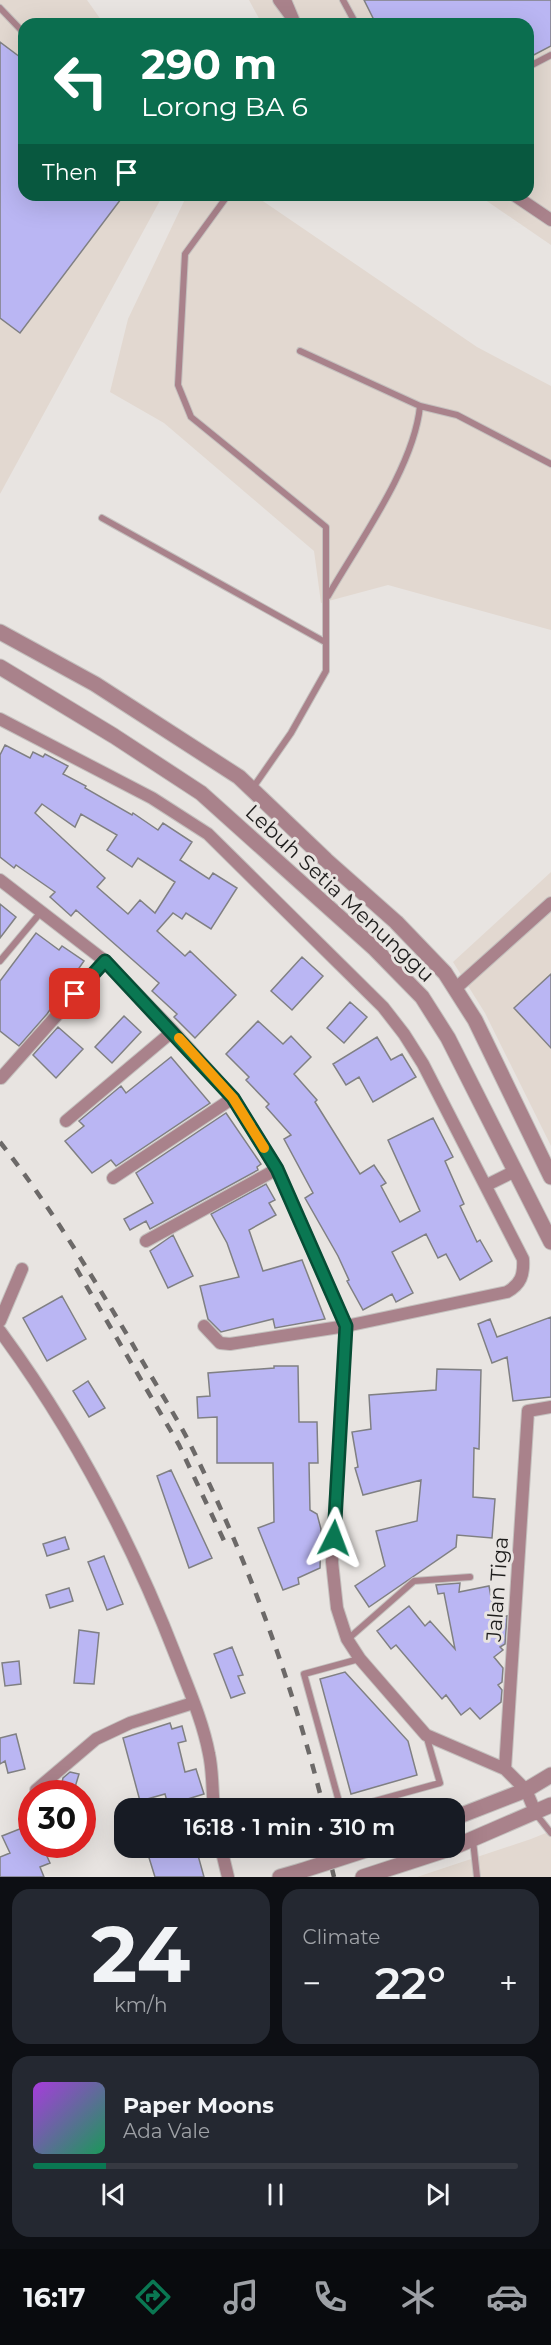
<!DOCTYPE html>
<meta charset="utf-8">
<style>
body{margin:0;font-family:Montserrat,sans-serif;background:#242831;color:#f1f3f6;height:100vh;display:flex;flex-direction:column;font-size:22px;white-space:nowrap}
*{box-sizing:border-box;margin:0}
p{font-size:20px;color:#9ea1a6}
.icon{flex:none;width:33px;height:33px;fill:none;stroke:currentColor;stroke-width:2;stroke-linecap:round;stroke-linejoin:round}
.map{position:relative;height:1877px;overflow:hidden}
.drawer{display:flex;flex-direction:column;gap:12px;padding:12px;background:#0d0f14;flex:1}
.drawer>*{flex:none}
.banner{position:absolute;left:18px;top:18px;width:516px;height:183px;border-radius:18px;box-shadow:0 6px 24px #0002;background:#0b6e4f;color:#fff;overflow:hidden}
.speed{position:absolute;left:18px;top:1780px;display:flex;gap:12px;font-size:30px;font-weight:700;text-align:center}
.speed>*{display:grid;place-content:center;width:78px;height:78px;border-radius:50%;background:#171b24;box-shadow:0 6px 24px #0002;line-height:1}
.speed .limit{border:9px solid #d22;background:#fff;color:#111}
.pin{position:absolute;display:grid;place-items:center;width:51px;height:51px;color:#fff;margin:-26px;border-radius:12px;box-shadow:0 3px 9px #0006}
.me{position:absolute;width:66px;margin:-33px;rotate:3deg;stroke-linejoin:round;filter:drop-shadow(0 0 4px #0008)}
.turn{display:flex;align-items:center;gap:21px;height:126px;padding:0 24px;font-size:27px}
.turn .icon{width:78px;height:78px;stroke-width:2.5}
.turn b{display:block;font-size:42px;line-height:51px}
.then{display:flex;align-items:center;height:57px;padding:0 24px;background:#0003;gap:12px;font-size:22px}
.big{font-size:45px;font-weight:600;line-height:1.1}
.drawer .card{flex:1;display:flex;flex-direction:column;justify-content:center;gap:9px;min-width:0;padding:0 21px;border-radius:18px;background:#242831}
.drawer .dial{align-items:center;gap:0}
.dial b{font-size:78px;line-height:1}
.song{display:flex;align-items:center;gap:18px}
.cover{width:72px;height:72px;border-radius:9px;background:linear-gradient(135deg,hsl(280 70% 55%),hsl(150 70% 35%))}
.played{height:6px;border-radius:3px;background:linear-gradient(90deg,#0a7752 15%,#363941 15%)}
.keys{display:flex;justify-content:space-around;direction:ltr}
.heat{display:flex;justify-content:space-between;align-items:center;font-size:33px;direction:ltr}
.drawer .tiles{flex:1;display:grid;gap:12px;grid-template-columns:1fr 1fr}
.card:last-child{grid-column:span 2}
.trip{position:absolute;left:114px;top:1798px;width:351px;height:60px;border-radius:18px;background:#171b24;box-shadow:0 6px 24px #0002;font-weight:600;line-height:60px;text-align:center}
.tabs{display:flex;height:96px;justify-content:space-around;align-items:center;background:#090b0e;color:#9ea1a6}
.tabs .icon{width:42px;height:42px}
.tabs .selected{color:#0a7752}
.tabs b{font-size:27px;color:#f1f3f6}
.map>svg:first-child{display:block}
.built{fill:#e2d8d0}
.building{fill:#bab6f3;stroke:#808083;stroke-width:1.5;fill-rule:evenodd}
.lines{fill:none;stroke-linecap:round;stroke-linejoin:round}
.service-casing{stroke:#c4c0be;stroke-width:8}
.minor-casing{stroke:#c4c0be;stroke-width:14}
.tertiary-casing{stroke:#c4c0be;stroke-width:17}
.service{stroke:#a9828b;stroke-width:6}
.minor{stroke:#a9828b;stroke-width:12}
.tertiary{stroke:#a9828b;stroke-width:15}
.rail{stroke:#6c6968;stroke-width:4.5;stroke-dasharray:10 10;stroke-linecap:butt}
.tertiary-bridge-casing{stroke:#c4c0be;stroke-width:17;stroke-linecap:butt}
.tertiary-bridge{stroke:#a9828b;stroke-width:15}
.route-casing{stroke:#064d35;stroke-width:15}
.route{stroke:#0a7752;stroke-width:10}
.slow{stroke:#f59e0b;stroke-width:10}
.labels{text-anchor:middle;dominant-baseline:central;stroke-width:6;stroke-linejoin:round;paint-order:stroke}
.street-label{font-size:21px;fill:#1e1d1c;stroke:#e8e4e1}
</style>
<div class="map">
<svg width="551" height="1877" viewBox="0 0 551 1877">
<rect width="100%" height="100%" fill="#e8e4e1"/>
<path class="built" d="M 0,0 L 87,0 L 104,24 L 24,24 L 24,195 L 163,195 L 0,494 Z
M 249,0 L 551,0 L 551,245 L 478,195 L 528,195 L 528,24 L 262,24 Z
M 187,195 L 254,195 L 477,347 L 551,386 L 551,630 L 388,585 L 321,603 L 314,551 L 164,423 L 110,392 L 128,319 Z
M 551,872 L 551,1146 L 485,1013 L 453,962 Z
M 551,1831 L 551,1877 L 417,1877 L 531,1839 Z"/>
<path class="building" d="M 364,0 L 551,0 L 551,46 L 528,58 L 528,24 L 376,24 Z
M 0,42 L 24,60 L 24,195 L 124,195 L 20,333 L 0,318 Z
M 5,745 L 30,758 L 33,752 L 43,757 L 45,754 L 68,766 L 63,774 L 86,786 L 85,788 L 132,815 L 133,813 L 158,830 L 163,823 L 192,842 L 180,860 L 209,879 L 213,873 L 237,888 L 211,929 L 186,913 L 182,919 L 173,913 L 157,931 L 185,956 L 190,951 L 236,995 L 195,1038 L 174,1017 L 177,1014 L 152,991 L 159,983 L 76,910 L 71,916 L 50,897 L 55,892 L 16,865 L 14,868 L 0,857 L 0,755 ZM 42,804 L 75,827 L 81,814 L 117,835 L 107,850 L 132,867 L 138,858 L 175,882 L 155,913 L 140,900 L 128,914 L 97,887 L 105,878 L 35,813 Z
M 0,904 L 16,917 L 0,938 Z
M 36,933 L 59,950 L 62,946 L 84,961 L 47,1014 L 19,1046 L 0,1031 L 0,981 Z
M 302,957 L 323,976 L 292,1010 L 271,991 Z
M 551,974 L 551,1048 L 514,1008 Z
M 350,1002 L 367,1017 L 344,1043 L 327,1028 Z
M 124,1016 L 141,1032 L 112,1063 L 95,1047 Z
M 258,1021 L 283,1044 L 291,1036 L 311,1057 L 294,1074 L 317,1100 L 315,1102 L 360,1174 L 374,1165 L 386,1183 L 381,1186 L 400,1222 L 420,1211 L 388,1140 L 433,1118 L 453,1157 L 445,1161 L 464,1204 L 460,1206 L 477,1242 L 480,1240 L 492,1261 L 460,1280 L 446,1254 L 438,1258 L 426,1234 L 392,1252 L 413,1293 L 396,1302 L 392,1294 L 363,1310 L 347,1281 L 349,1280 L 338,1256 L 305,1198 L 313,1193 L 284,1139 L 291,1135 L 266,1107 L 269,1104 L 246,1080 L 249,1077 L 226,1054 Z
M 58,1027 L 83,1049 L 56,1078 L 33,1055 Z
M 377,1037 L 391,1060 L 402,1054 L 416,1077 L 373,1102 L 359,1077 L 346,1085 L 333,1064 Z
M 171,1057 L 210,1103 L 116,1166 L 111,1160 L 92,1173 L 65,1141 L 84,1126 L 79,1121 L 121,1086 L 126,1093 Z
M 226,1113 L 261,1164 L 257,1167 L 258,1170 L 150,1229 L 146,1221 L 130,1230 L 124,1219 L 153,1203 L 136,1173 Z
M 266,1184 L 275,1200 L 269,1203 L 276,1215 L 249,1230 L 263,1271 L 302,1260 L 325,1319 L 275,1328 L 273,1319 L 221,1332 L 208,1319 L 200,1286 L 239,1277 L 227,1243 L 211,1214 Z
M 173,1235 L 193,1276 L 168,1288 L 150,1251 Z
M 62,1296 L 86,1339 L 47,1361 L 23,1318 Z
M 551,1317 L 551,1397 L 513,1401 L 507,1357 L 492,1363 L 478,1324 L 490,1319 L 497,1337 Z
M 274,1366 L 298,1366 L 299,1422 L 317,1422 L 318,1463 L 309,1463 L 310,1510 L 317,1514 L 321,1529 L 320,1568 L 298,1578 L 299,1584 L 283,1590 L 258,1528 L 274,1522 L 273,1463 L 217,1463 L 217,1417 L 198,1418 L 197,1397 L 210,1396 L 208,1373 L 274,1368 Z
M 437,1369 L 481,1370 L 479,1449 L 474,1448 L 473,1497 L 495,1499 L 492,1538 L 457,1535 L 456,1547 L 369,1607 L 355,1586 L 385,1566 L 376,1531 L 417,1521 L 421,1480 L 363,1495 L 355,1468 L 358,1467 L 352,1432 L 371,1429 L 369,1395 L 436,1390 Z
M 88,1381 L 105,1408 L 89,1417 L 73,1391 Z
M 171,1470 L 212,1558 L 189,1568 L 157,1476 Z
M 65,1537 L 69,1549 L 47,1556 L 43,1544 Z
M 104,1556 L 123,1604 L 107,1610 L 88,1562 Z
M 460,1583 L 459,1592 L 489,1586 L 493,1608 L 501,1617 L 507,1616 L 505,1644 L 500,1647 L 503,1650 L 494,1657 L 503,1668 L 502,1682 L 498,1685 L 502,1690 L 501,1702 L 480,1719 L 470,1708 L 461,1715 L 446,1695 L 442,1699 L 396,1645 L 391,1649 L 377,1631 L 409,1606 L 425,1626 L 430,1621 L 455,1649 L 444,1593 L 438,1594 L 436,1585 Z
M 69,1588 L 73,1601 L 50,1608 L 46,1595 Z
M 79,1630 L 99,1633 L 94,1684 L 74,1683 Z
M 232,1647 L 243,1675 L 238,1676 L 245,1693 L 231,1698 L 214,1654 Z
M 19,1661 L 21,1684 L 5,1686 L 2,1663 Z
M 345,1672 L 408,1741 L 417,1775 L 351,1794 L 320,1679 Z
M 170,1723 L 172,1729 L 182,1726 L 186,1741 L 178,1743 L 185,1772 L 196,1769 L 204,1794 L 168,1805 L 165,1794 L 140,1801 L 123,1738 Z
M 16,1734 L 25,1769 L 8,1773 L 5,1761 L 0,1764 L 0,1738 Z
M 70,1772 L 79,1774 L 73,1794 L 59,1794 L 63,1778 Z
M 32,1824 L 32,1845 L 42,1845 L 50,1863 L 40,1867 L 44,1877 L 0,1877 L 0,1857 L 10,1853 L 2,1836 Z
M 146,1848 L 196,1848 L 204,1877 L 155,1877 Z"/>
<g class="lines">
<defs>
<path id="service" d="M 343,0 L 356,24
M 0,8 L 23,32
M 528,67 L 551,55
M 228,195 L 185,254 L 178,385 L 191,417 L 326,527 L 326,671 L 291,733 L 252,789
M 300,351 L 420,406 C 414,467 359,542 328,596
M 420,406 L 457,415 L 551,464
M 102,518 L 325,642
M 0,961 L 41,912
M 348,1639 L 414,1581 L 470,1577
M 341,1809 L 304,1674 L 359,1659
M 346,1809 L 440,1783 L 426,1735
M 536,1814 L 551,1833
M 473,1841 L 477,1877"/>
<path id="minor" d="M 279,0 L 293,19 L 285,0
M 514,195 L 551,220
M 0,719 L 152,798 L 208,834 L 383,1007 L 404,1034 L 423,1064 L 523,1259 C 524,1275 521,1284 507,1292 L 346,1326 L 230,1344 L 220,1343 L 204,1326
M 0,880 L 105,961 L 173,1031 L 233,1098 L 277,1169 L 346,1326 L 332,1562 L 337,1608 L 347,1639 L 360,1659 L 426,1735 L 505,1769 L 526,1790 L 536,1814
M 455,989 L 551,903
M 1,1078 L 105,961
M 66,1121 L 173,1031
M 113,1178 L 233,1098
M 487,1185 L 515,1171
M 146,1241 L 277,1169
M 0,1321 L 22,1269
M 0,1331 C 73,1430 133,1545 177,1659 C 189,1690 203,1722 209,1754 C 213,1772 212,1791 214,1809
M 505,1769 L 528,1411 L 551,1407
M 36,1790 L 96,1739 L 130,1723 L 193,1703
M 221,1848 L 228,1877"/>
<path id="tertiary" d="M 0,632 L 95,684 L 239,777 L 326,860 L 396,922 L 445,973 L 475,1020 L 551,1177
M 0,667 L 114,736 L 201,793 L 375,949 L 422,997 L 448,1038 L 551,1242
M 454,1818 L 526,1790 L 551,1775
M 454,1847 L 551,1805
M 280,1877 L 301,1871
M 363,1877 L 452,1848"/>
</defs>
<use href="#service" class="service-casing"/>
<use href="#minor" class="minor-casing"/>
<use href="#tertiary" class="tertiary-casing"/>
<use href="#service" class="service"/>
<use href="#minor" class="minor"/>
<use href="#tertiary" class="tertiary"/>
<path class="rail" d="M 0,1142 C 48,1203 89,1271 129,1338 C 148,1372 170,1406 188,1440 C 247,1557 292,1682 324,1809
M 76,1268 L 179,1445 L 227,1547
M 327,1848 L 334,1877"/>
<defs>
<path id="tertiary-bridge" d="M 301,1871 L 372,1848"/>
</defs>
<use href="#tertiary-bridge" class="tertiary-bridge-casing"/>
<use href="#tertiary-bridge" class="tertiary-bridge"/>
</g>
<g class="lines">
<defs>
<path id="route" d="M 75,994 L 105,961 L 233,1098 L 277,1169 L 346,1326 L 334,1538"/>
</defs>
<use href="#route" class="route-casing"/>
<use href="#route" class="route"/>
<path class="slow" d="M 179,1038 L 233,1098 L 264,1148"/>
</g>
<g class="labels">
<g class="street-label">
<text transform="translate(340 893) rotate(43)">Lebuh Setia Menunggu</text>
<text transform="translate(497 1589) rotate(-86)">Jalan Tiga</text>
</g>
</g>
</svg>
<div class="speed"><div class="limit">30</div></div>
<div class="pin" style="left:75px;top:994px;background:#d93025"><svg class="icon" aria-label="arrive" viewBox="0 0 24 24"><path d="M6 21V4h12l-3 4 3 4H6"/></svg></div>
<svg class="me" style="left:334px;top:1538px" viewBox="-20 -20 40 40"><path d="M0-17L14 15 0 8-14 15z" fill="#0a7752" stroke="#fff" stroke-width="4"/></svg>
<div class="trip">16:18 · 1 min · 310 m</div>
<div class="banner">
<div class="turn"><svg class="icon" aria-label="left" viewBox="0 0 24 24"><path d="M17 20v-9H6M10 6l-5 5 5 5"/></svg><div><b>290 m</b>Lorong BA 6</div></div>
<div class="then">Then<svg class="icon" aria-label="arrive" viewBox="0 0 24 24"><path d="M6 21V4h12l-3 4 3 4H6"/></svg></div>
</div>
</div>
<section class="drawer">
<div class="tiles">
<div class="card dial"><b>24</b><p>km/h</p></div>
<div class="card"><p>Climate</p>
<div class="heat"><a>−</a><b class="big">22°</b><a>+</a></div>
</div>
<div class="card">
<div class="song"><i class="cover"></i><div><b>Paper Moons</b><p>Ada Vale</p></div></div>
<div class="played"></div>
<div class="keys"><svg class="icon" aria-label="previous" viewBox="0 0 24 24"><path d="M18 5L8 12l10 7zM5 5v14"/></svg><svg class="icon" aria-label="pause" viewBox="0 0 24 24"><path d="M8 5v14M16 5v14"/></svg><svg class="icon" aria-label="next" viewBox="0 0 24 24"><path d="M6 5l10 7-10 7zM19 5v14"/></svg></div>
</div>
</div>
</section>
<nav class="tabs">
<b>16:17</b>
<svg class="icon selected" aria-label="directions" viewBox="0 0 24 24"><path d="M12 3l9 9-9 9-9-9zM9 14v-3h6M13 9l2 2-2 2"/></svg>
<svg class="icon" aria-label="music" viewBox="0 0 24 24"><path d="M9 18V5l10-2v13"/><circle cx="6" cy="18" r="3"/><circle cx="16" cy="16" r="3"/></svg>
<svg class="icon" aria-label="phone" viewBox="0 0 24 24"><path d="M5 4h4l2 5-3 2q2 4 5 5l2-3 5 2v4C11 20 4 13 5 4z"/></svg>
<svg class="icon" aria-label="climate" viewBox="0 0 24 24"><path d="M12 3v18M4 7l16 10M4 17L20 7"/></svg>
<svg class="icon" aria-label="car" viewBox="0 0 24 24"><path d="M5 17H2v-5l4-1 3-4h7l3 4 3 1v5h-3M9 17h6M6 11h13"/><circle cx="7" cy="17" r="2"/><circle cx="17" cy="17" r="2"/></svg>
</nav>
